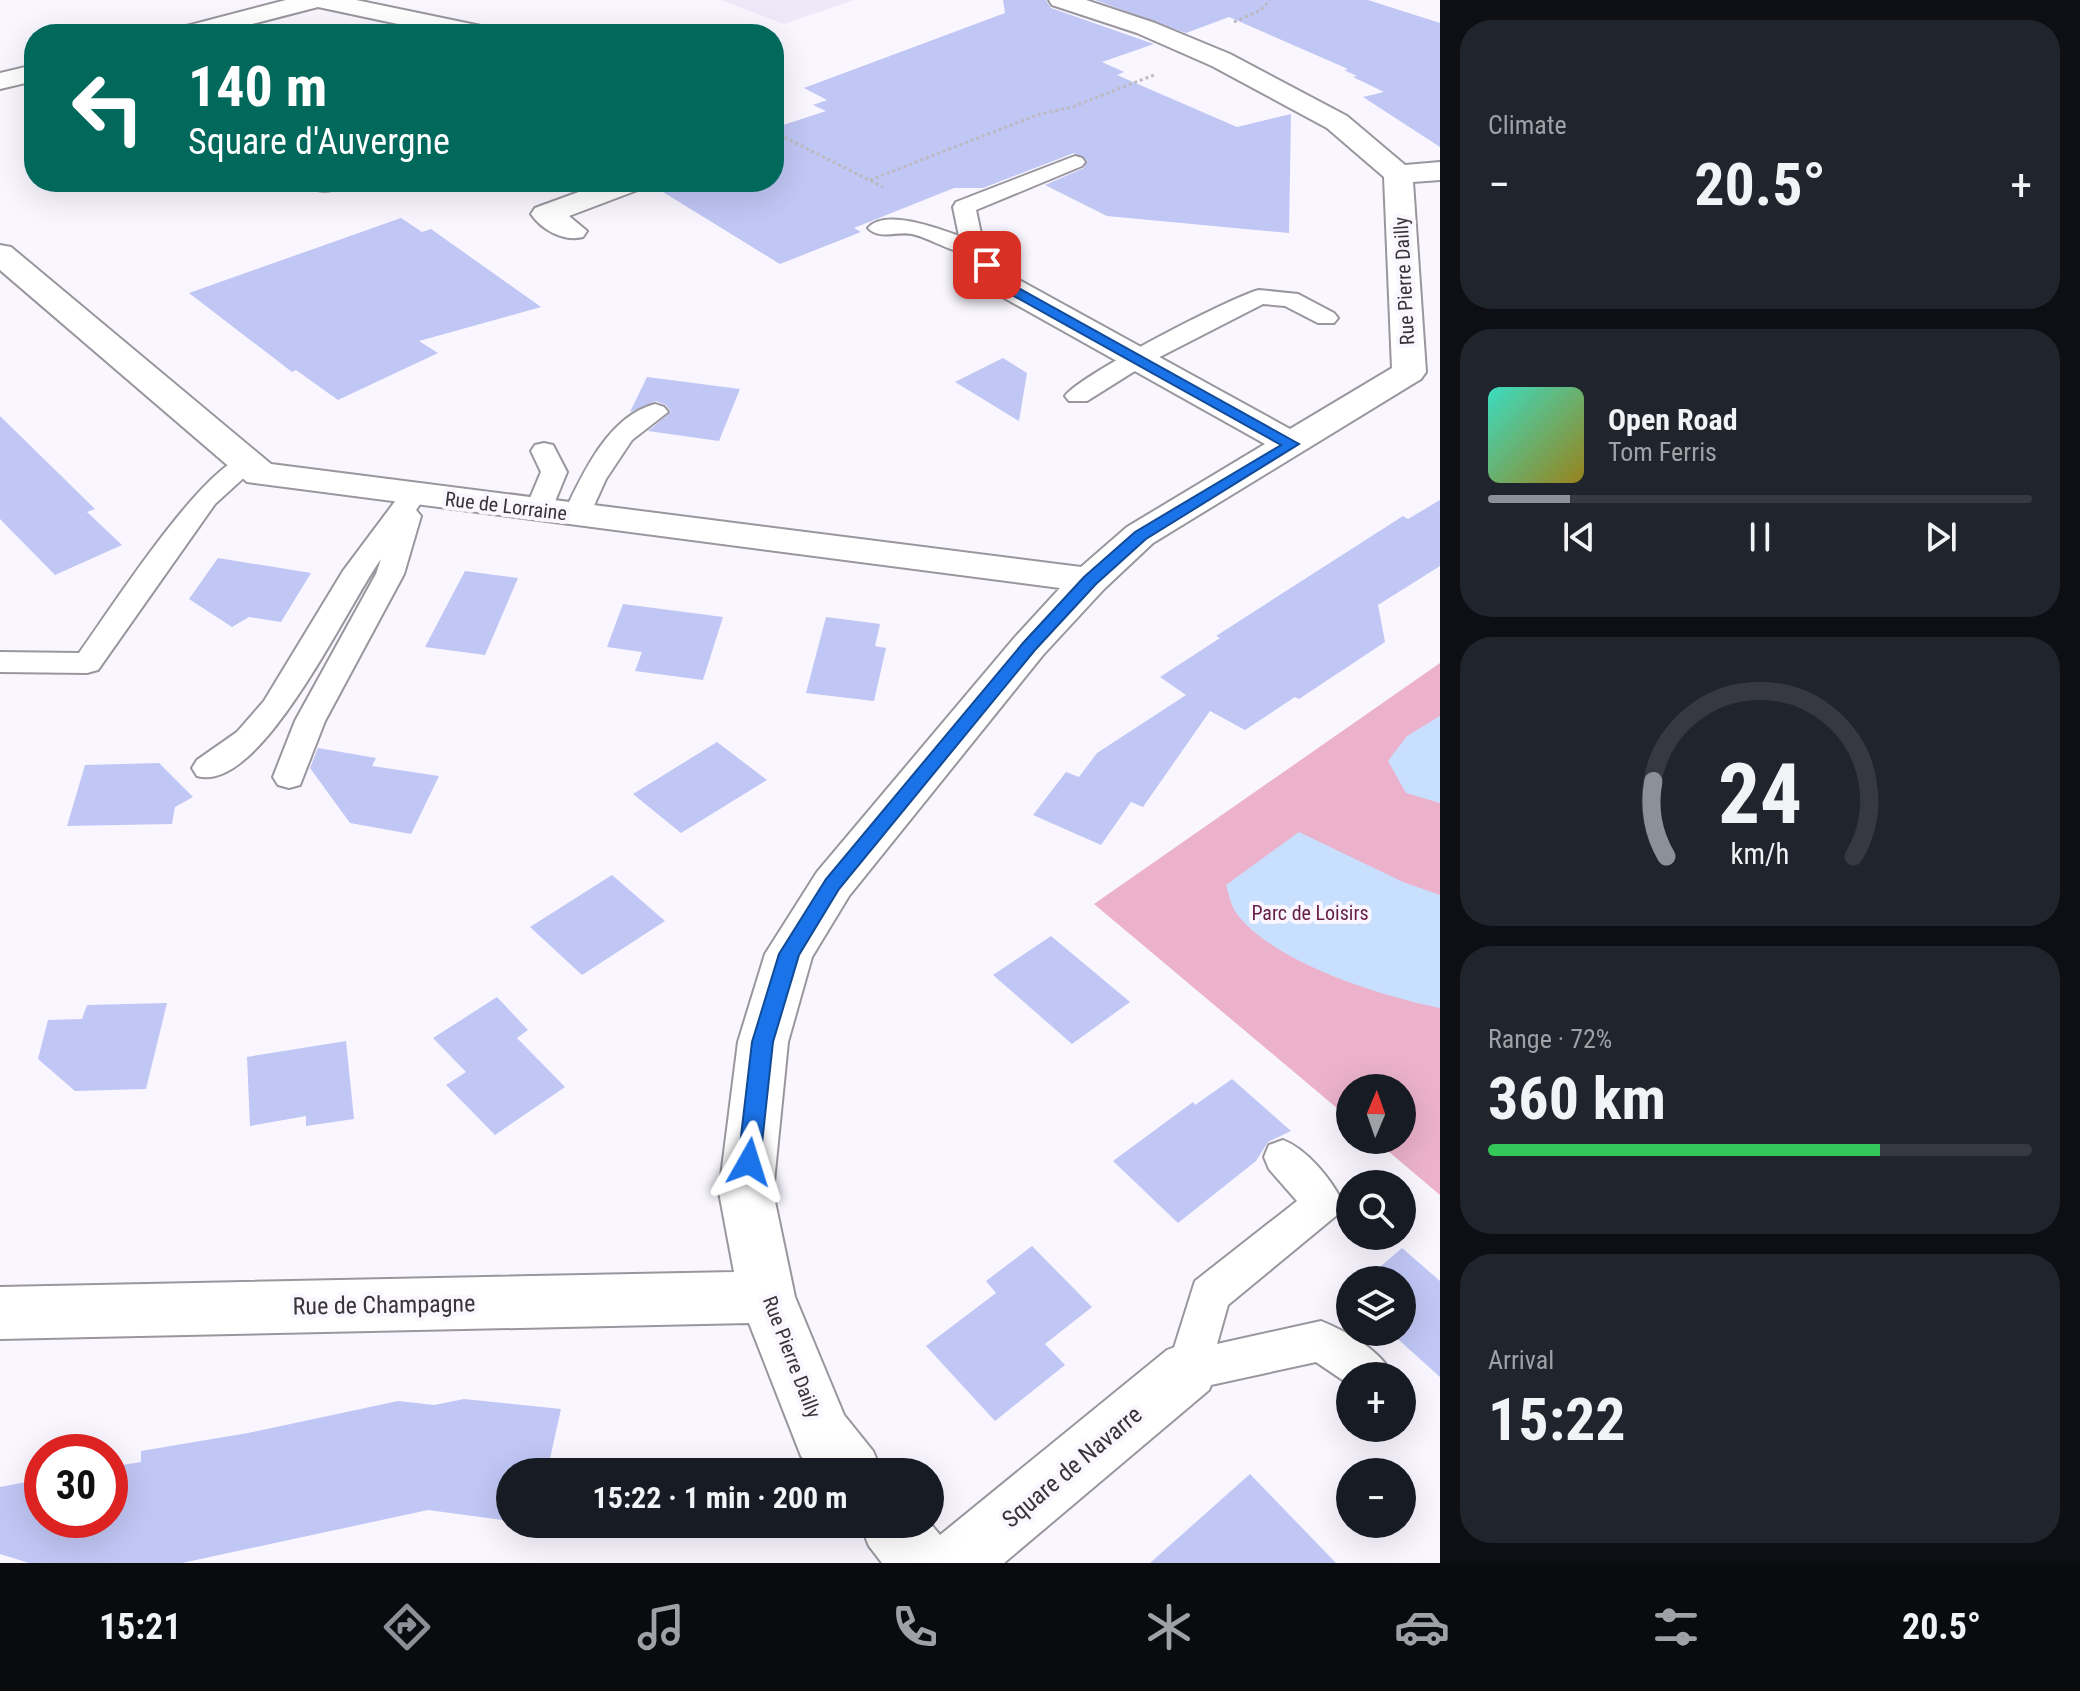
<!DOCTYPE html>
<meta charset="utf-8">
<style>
body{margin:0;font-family:"Roboto Condensed",sans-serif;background:#20242c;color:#f1f3f6;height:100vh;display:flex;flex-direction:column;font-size:30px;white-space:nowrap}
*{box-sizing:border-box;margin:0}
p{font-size:26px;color:#9ea1a6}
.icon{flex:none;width:44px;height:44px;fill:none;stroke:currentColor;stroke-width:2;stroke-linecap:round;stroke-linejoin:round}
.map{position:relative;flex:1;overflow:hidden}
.details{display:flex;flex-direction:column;gap:20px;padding:20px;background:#0d0f14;width:640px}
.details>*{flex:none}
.banner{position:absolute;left:24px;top:24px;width:760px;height:168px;border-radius:32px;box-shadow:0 8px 32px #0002;background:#00695c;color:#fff;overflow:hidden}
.needle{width:52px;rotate:2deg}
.controls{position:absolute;left:1336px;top:1074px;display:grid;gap:16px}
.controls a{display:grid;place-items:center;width:80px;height:80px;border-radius:50%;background:#171b24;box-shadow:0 8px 32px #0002;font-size:40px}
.speed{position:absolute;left:24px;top:1434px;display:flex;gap:16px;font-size:40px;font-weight:700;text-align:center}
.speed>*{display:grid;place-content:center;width:104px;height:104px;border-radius:50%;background:#171b24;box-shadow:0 8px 32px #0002;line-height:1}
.speed .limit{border:12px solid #d22;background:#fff;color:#111}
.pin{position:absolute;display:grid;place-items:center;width:68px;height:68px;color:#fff;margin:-34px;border-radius:16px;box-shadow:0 4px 12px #0006}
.me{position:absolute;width:88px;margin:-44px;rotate:6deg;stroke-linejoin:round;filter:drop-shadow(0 0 6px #0008)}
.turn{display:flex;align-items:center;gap:28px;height:168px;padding:0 32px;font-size:36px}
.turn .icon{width:104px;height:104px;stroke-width:2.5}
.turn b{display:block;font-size:56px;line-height:68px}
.big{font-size:60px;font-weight:700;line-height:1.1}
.details .widget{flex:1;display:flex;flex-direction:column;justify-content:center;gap:12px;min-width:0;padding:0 28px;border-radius:32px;background:#20242c}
.details .dial{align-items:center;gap:0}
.dial svg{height:208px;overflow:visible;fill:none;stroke:#363941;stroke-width:7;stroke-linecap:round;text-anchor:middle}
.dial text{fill:#f1f3f6;stroke:none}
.song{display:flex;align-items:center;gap:24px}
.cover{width:96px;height:96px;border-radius:12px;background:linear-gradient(135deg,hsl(170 70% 55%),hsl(50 70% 35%))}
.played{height:8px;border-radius:4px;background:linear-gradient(90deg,#8c9099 15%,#363941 15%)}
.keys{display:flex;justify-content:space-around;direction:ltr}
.heat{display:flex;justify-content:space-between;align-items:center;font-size:44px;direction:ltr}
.charge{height:12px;border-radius:6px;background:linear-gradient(90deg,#34c759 72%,#363941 0)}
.trip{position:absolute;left:496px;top:1458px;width:448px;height:80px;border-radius:40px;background:#171b24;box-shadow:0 8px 32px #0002;font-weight:700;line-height:80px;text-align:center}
.tabs{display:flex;height:128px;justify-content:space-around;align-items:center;background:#090b0e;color:#9ea1a6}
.tabs .icon{width:56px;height:56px}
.tabs .on{color:#8c9099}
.tabs b{font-size:36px;color:#f1f3f6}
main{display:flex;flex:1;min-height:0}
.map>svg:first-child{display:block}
.built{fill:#eee8f9}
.green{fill:#ecb2cb}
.water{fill:#c8dffe}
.building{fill:#c0c7f5}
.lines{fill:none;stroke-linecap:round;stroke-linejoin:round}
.lane-casing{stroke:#99969e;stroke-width:4}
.street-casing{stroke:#99969e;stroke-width:4}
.path{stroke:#bcb9c1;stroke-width:3;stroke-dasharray:3 3;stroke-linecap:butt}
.lane{fill:#fff;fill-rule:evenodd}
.street{fill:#fff;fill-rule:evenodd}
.route{fill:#1a73e8;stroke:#114b97;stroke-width:2}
.labels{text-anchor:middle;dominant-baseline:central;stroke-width:8;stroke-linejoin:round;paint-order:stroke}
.street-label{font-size:20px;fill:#373539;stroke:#f9f6ff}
.park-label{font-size:20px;fill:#682046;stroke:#f9f6ff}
.near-street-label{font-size:24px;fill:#373539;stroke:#f9f6ff}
</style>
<main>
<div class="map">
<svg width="1440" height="1563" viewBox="0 0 1440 1563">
<rect width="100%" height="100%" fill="#f9f6ff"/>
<path class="built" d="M 721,0 L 854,0 L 784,24 Z"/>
<path class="green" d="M 1440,663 L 1440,1195 L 1375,1140 L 1402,1140 L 1402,1088 L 1350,1088 L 1350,1119 L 1094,904 Z"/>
<path class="water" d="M 1440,716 L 1440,803 L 1406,793 L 1388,761 L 1407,736 Z
M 1299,832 L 1403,882 L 1440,895 L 1440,1008 C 1381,996 1274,963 1237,914 C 1231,907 1229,894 1226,885 Z"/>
<path class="building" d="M 1003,0 L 1046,0 L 1051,8 L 1154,44 L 1102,62 L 1124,72 L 1117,75 L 1237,127 L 1291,114 L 1289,233 L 1107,216 L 1045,185 L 1084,168 L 1087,160 L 1074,153 L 983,188 L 954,188 L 854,228 L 861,232 L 780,264 L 650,184 L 774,182 L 774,128 L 826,111 L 813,105 L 827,100 L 804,88 L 1005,13 Z
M 1095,0 L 1368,0 L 1440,23 L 1440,147 L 1363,97 L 1384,92 L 1353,77 L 1357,76 L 1344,70 L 1348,69 L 1229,17 L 1186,33 Z
M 401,218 L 422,232 L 431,229 L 541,307 L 419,341 L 438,353 L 338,400 L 296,370 L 292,372 L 189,293 Z
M 1003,358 L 1027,373 L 1019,421 L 955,382 Z
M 647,377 L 740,389 L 719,441 L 648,431 L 671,412 L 666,405 L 656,401 L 630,412 Z
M 0,416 L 95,509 L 87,512 L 122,545 L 55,575 L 0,519 Z
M 1440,500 L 1440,566 L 1378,605 L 1385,642 L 1299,699 L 1295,697 L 1245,730 L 1210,711 L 1143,807 L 1131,802 L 1101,845 L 1033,815 L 1066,772 L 1079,777 L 1097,753 L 1186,695 L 1160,677 L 1220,638 L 1216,636 L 1403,516 L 1408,519 Z
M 218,558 L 311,573 L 281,622 L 249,617 L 232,627 L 189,599 Z
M 465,571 L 518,578 L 485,655 L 425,647 Z
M 623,604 L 723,617 L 703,680 L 635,671 L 642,652 L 607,647 Z
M 826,617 L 880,624 L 875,646 L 886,648 L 874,701 L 806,693 Z
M 717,742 L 767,780 L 681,833 L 633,794 Z
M 318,748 L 376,758 L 372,766 L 439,776 L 411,834 L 350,823 L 310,768 Z
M 159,763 L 193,797 L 175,807 L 172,824 L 67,826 L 85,765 Z
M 612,875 L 665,921 L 582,975 L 530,927 Z
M 1051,936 L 1130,1002 L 1072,1044 L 993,975 Z
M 497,997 L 528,1030 L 517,1038 L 565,1087 L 495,1135 L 446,1085 L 466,1072 L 433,1038 Z
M 167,1003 L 146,1089 L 75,1091 L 38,1059 L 48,1020 L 82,1019 L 87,1005 Z
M 346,1041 L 354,1119 L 306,1126 L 306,1116 L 250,1126 L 247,1057 Z
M 1232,1079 L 1291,1131 L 1268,1142 L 1256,1161 L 1178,1223 L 1113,1161 L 1193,1102 L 1195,1105 Z
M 1032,1246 L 1092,1307 L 1045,1344 L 1065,1365 L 995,1421 L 926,1346 L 996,1293 L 986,1281 Z
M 1402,1248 L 1440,1281 L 1440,1377 L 1390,1332 L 1402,1332 L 1402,1280 L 1365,1280 Z
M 464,1399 L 561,1409 L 547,1472 L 510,1472 L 510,1521 L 428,1510 L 182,1563 L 29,1563 L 0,1554 L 0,1487 L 42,1479 L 42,1520 L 110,1520 L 110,1467 L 141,1462 L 141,1451 L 248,1433 L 398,1401 L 434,1405 Z
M 1250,1474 L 1336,1563 L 1150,1563 Z"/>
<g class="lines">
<defs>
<path id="lane" d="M 1075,156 L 1082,158 L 1085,162 L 1082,166 L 976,210 L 984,248 L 981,253 C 958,258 934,239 912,234 C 897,231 879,240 868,228 C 885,208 939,229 959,236 L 953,207 L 956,202 Z
M 316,182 L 346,182 C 340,190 327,192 317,190 L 314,185 Z
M 1259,290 L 1298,294 L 1334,313 L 1338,318 L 1334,323 L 1318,323 L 1285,306 L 1263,304 L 1146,364 L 1087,401 L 1069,401 L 1065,396 C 1080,375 1231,297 1259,290 Z
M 655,404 L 664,407 L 668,412 L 632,440 L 606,479 L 587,521 L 567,521 L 563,515 C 582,475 608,416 655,404 Z
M 544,443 L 553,445 L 567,472 L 549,516 L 529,516 L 525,510 L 541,472 L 531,451 L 535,445 Z
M 247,455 L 256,457 L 260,463 L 215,504 L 98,670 L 87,673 L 0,672 L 0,652 L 79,653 C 110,610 201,467 247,455 Z
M 414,486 L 423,488 L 427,494 L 416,510 L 421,516 L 404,574 L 325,721 L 300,785 L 289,788 L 278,785 L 273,777 L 295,721 L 376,574 L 381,559 C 348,604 261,795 197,776 L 192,768 L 197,760 L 237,732 L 264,701 L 343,571 L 405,488 Z
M 1283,1140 C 1307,1149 1332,1180 1343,1203 L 1337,1215 L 1228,1305 L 1217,1344 L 1321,1321 C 1346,1331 1382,1351 1393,1376 L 1350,1376 L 1350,1385 L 1316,1362 L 1188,1390 L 1173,1384 L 1167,1370 L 1195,1281 L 1297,1201 L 1269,1169 L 1264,1157 L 1269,1145 Z"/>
<path id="street" d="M 286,0 L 356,0 L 481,26 L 490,29 L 494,34 L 445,34 L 318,7 L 214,34 L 171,34 L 175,29 Z
M 1049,0 L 1086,0 L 1155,23 L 1230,54 L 1347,116 L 1405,165 L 1440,162 L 1440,180 L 1413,182 L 1426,372 L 1421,379 L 1153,543 L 1104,589 L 1043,655 L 849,896 L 812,957 L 788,1042 L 773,1192 L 795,1297 L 844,1415 L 873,1451 L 882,1472 L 813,1472 L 801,1456 L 749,1323 L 0,1339 L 0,1287 L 734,1272 L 719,1192 L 738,1042 L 765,954 L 817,872 L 1015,637 L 1060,588 L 247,482 L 0,270 L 0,245 L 11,247 L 271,464 L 1081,567 L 1127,527 L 1265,444 L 990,290 L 958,248 L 962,241 C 987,235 998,259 1012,276 L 1290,429 L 1392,368 L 1384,177 L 1327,128 L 1212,66 L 1137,33 L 1052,5 Z
M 34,65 L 34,81 L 0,89 L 0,73 Z
M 606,182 L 648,182 L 643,188 L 569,216 L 587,231 L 583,237 C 564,242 542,230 531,214 L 535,208 Z
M 1188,1342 L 1209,1350 L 1217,1370 L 1209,1390 L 1004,1563 L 882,1563 L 869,1546 L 860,1524 L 930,1523 L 940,1535 L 1167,1350 Z"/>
</defs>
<use href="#lane" class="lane-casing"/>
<use href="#street" class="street-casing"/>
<path class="path" d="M 1234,22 L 1261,10 L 1270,0
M 774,132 L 883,187
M 870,180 L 1037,115 L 1072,107 L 1154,75"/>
<use href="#lane" class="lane"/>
<use href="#street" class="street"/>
</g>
<path class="route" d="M 982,263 L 992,263 L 1006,281 L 1299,444 L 1146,539 L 1096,584 L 1035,650 L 839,889 L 799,955 L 773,1042 L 760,1162 L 757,1169 L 749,1171 L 742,1169 L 738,1162 L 752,1042 L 779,954 L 826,879 L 1023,643 L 1084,577 L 1135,532 L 1281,445 L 996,286 L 981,265 Z"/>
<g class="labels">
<g class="street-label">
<text transform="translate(1404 281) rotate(-93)">Rue Pierre Dailly</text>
<text transform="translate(506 506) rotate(7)">Rue de Lorraine</text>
<text transform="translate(792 1357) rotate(69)">Rue Pierre Dailly</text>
</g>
<g class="park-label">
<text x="1310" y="913">Parc de Loisirs</text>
</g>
<g class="near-street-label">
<text transform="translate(384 1305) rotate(-1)">Rue de Champagne</text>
<text transform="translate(1072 1467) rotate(-40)">Square de Navarre</text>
</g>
</g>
</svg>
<div class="controls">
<a><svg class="needle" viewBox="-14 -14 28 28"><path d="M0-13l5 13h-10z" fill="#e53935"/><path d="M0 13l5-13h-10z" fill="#9ea1a6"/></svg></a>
<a><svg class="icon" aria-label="search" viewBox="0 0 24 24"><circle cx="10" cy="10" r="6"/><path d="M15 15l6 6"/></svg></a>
<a><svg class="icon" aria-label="layers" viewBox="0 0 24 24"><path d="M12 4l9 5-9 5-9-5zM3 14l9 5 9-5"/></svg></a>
<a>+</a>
<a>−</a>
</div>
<div class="speed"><div class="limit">30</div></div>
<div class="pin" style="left:987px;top:265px;background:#d93025"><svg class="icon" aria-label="arrive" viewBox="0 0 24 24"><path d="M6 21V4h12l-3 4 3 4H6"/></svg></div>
<svg class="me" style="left:749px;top:1162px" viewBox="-20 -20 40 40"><path d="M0-17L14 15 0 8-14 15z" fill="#1a73e8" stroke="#fff" stroke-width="4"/></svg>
<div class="trip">15:22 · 1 min · 200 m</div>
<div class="banner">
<div class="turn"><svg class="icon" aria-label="left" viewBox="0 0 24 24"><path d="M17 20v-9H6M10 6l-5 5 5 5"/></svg><div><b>140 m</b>Square d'Auvergne</div></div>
</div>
</div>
<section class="details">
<div class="widget"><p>Climate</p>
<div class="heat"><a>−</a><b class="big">20.5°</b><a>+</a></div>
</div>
<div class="widget">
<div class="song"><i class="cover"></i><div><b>Open Road</b><p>Tom Ferris</p></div></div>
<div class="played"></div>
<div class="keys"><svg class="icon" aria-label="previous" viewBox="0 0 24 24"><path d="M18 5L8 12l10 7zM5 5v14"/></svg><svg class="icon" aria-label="pause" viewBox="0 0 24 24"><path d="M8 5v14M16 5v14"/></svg><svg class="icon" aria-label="next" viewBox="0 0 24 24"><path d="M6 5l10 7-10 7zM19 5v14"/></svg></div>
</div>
<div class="widget dial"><svg viewBox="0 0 100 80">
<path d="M14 69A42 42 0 1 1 86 69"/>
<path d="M14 69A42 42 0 0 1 9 40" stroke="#8c9099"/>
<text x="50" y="56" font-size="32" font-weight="700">24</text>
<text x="50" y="72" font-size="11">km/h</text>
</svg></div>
<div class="widget"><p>Range · 72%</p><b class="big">360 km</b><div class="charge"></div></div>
<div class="widget"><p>Arrival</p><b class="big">15:22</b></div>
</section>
</main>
<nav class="tabs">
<b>15:21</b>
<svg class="icon on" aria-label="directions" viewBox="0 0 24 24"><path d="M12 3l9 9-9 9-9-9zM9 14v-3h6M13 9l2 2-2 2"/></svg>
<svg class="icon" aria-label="music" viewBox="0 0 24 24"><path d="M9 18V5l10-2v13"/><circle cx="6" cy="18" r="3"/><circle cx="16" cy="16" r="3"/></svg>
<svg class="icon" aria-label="phone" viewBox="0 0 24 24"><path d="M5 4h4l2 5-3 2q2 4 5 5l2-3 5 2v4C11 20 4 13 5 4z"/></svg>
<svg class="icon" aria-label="climate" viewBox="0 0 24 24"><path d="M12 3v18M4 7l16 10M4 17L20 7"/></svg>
<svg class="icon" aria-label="car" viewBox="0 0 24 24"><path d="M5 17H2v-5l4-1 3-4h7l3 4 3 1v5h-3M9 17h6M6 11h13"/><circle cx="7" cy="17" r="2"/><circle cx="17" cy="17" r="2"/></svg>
<svg class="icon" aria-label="filters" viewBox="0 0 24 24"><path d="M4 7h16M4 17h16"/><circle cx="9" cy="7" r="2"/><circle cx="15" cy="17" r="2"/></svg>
<b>20.5°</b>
</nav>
